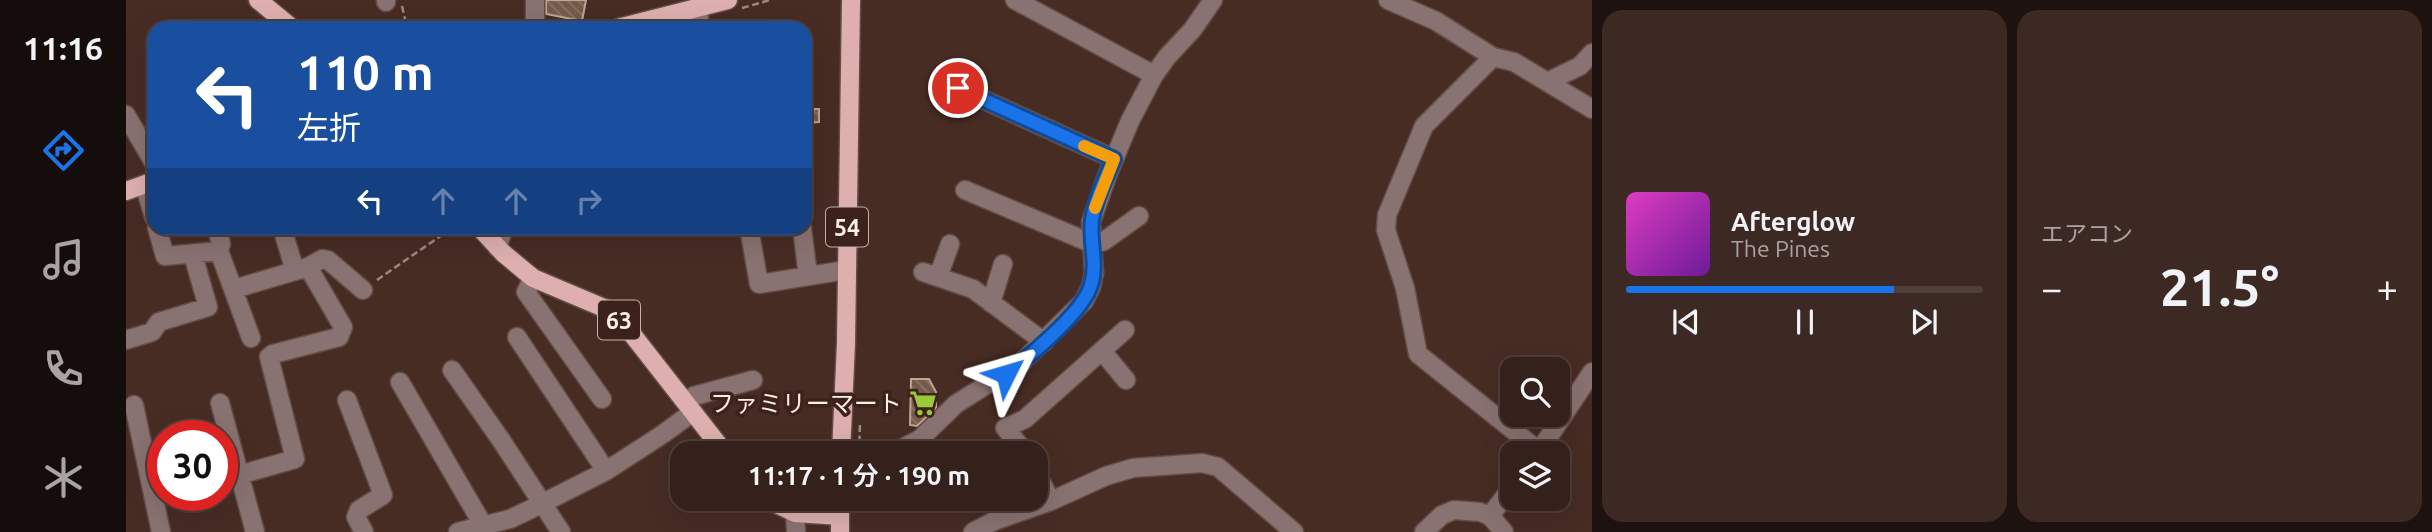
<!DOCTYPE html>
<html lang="ja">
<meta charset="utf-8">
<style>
body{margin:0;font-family:Ubuntu,"Noto Sans JP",sans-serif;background:#3d2924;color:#f1f3f6;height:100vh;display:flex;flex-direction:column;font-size:26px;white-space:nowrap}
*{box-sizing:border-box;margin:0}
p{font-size:23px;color:#aaa3a3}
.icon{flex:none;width:38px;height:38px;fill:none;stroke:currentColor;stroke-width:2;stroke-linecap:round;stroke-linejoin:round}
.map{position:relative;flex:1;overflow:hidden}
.panel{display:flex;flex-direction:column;gap:10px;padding:10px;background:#1d120f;width:840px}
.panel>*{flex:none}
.banner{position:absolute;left:21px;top:21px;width:665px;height:214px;border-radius:21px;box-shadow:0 7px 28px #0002,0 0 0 2px #4f3e3a;background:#1a4fa0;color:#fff;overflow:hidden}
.fabs{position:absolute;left:1374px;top:357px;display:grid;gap:14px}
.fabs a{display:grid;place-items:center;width:70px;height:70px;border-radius:14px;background:#35211b;box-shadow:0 7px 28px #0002,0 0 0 2px #4f3e3a;font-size:35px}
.speed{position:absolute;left:21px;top:420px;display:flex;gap:14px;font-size:35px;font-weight:700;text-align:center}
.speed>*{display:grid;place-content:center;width:91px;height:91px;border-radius:50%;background:#35211b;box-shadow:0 7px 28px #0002,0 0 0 2px #4f3e3a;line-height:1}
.speed .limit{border:10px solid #d22;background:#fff;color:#111}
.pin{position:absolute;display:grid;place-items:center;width:60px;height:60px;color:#fff;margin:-30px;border:4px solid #fff;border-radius:50%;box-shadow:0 2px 7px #0007}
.me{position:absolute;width:77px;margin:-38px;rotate:50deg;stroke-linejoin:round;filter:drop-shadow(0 0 5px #0008)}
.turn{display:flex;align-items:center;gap:24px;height:147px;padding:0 35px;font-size:32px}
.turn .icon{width:91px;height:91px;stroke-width:2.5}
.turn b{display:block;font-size:49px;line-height:60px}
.lanes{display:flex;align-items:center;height:66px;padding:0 35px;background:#0003;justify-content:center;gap:35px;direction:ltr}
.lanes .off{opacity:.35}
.big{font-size:52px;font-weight:600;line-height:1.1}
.panel .card{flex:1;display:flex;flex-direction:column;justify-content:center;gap:10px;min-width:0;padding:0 24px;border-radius:21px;background:#3d2924}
.song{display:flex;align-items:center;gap:21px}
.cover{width:84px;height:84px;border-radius:10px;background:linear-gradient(135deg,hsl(310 70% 55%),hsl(280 70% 35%))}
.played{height:7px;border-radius:4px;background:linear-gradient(90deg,#1a73e8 75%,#4f3e3a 75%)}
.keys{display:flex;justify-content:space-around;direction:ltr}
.heat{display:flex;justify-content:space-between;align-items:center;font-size:38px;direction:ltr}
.panel .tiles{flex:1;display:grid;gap:10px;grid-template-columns:repeat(2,1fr)}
.trip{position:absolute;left:544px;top:441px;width:378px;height:70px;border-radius:21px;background:#35211b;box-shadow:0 7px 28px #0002,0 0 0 2px #4f3e3a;font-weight:600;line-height:70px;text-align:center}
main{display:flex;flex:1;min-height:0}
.tab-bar{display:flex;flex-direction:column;width:126px;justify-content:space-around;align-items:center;background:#150d0b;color:#aaa3a3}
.tab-bar .icon{width:49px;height:49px}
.tab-bar .on{color:#1a73e8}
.tab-bar b{font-size:32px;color:#f1f3f6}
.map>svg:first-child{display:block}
.building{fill:url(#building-back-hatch);stroke:#c1a592;stroke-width:2}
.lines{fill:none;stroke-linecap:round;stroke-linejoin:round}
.minor-casing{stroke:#644b44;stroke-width:21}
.major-casing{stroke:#644b44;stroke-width:21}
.path{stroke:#9d8881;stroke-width:2.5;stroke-dasharray:7 3.5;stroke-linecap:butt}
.minor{stroke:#897272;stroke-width:18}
.major{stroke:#ddb0af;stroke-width:18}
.route-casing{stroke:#114b97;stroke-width:18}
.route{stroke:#1a73e8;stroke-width:12}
.slow{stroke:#f59e0b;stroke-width:12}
.labels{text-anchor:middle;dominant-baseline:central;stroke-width:7;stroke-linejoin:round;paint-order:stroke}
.shield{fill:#3c221b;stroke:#c2b1ab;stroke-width:2}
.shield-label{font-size:23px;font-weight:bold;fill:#fceee9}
.poi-label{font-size:24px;fill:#fceee9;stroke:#3c221b;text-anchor:end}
</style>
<main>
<nav class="tab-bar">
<b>11:16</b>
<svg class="icon on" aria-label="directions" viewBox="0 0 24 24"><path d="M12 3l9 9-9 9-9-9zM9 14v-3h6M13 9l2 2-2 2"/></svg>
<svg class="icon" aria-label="music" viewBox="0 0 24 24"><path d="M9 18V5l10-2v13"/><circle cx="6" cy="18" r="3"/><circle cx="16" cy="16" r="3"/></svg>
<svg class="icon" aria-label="phone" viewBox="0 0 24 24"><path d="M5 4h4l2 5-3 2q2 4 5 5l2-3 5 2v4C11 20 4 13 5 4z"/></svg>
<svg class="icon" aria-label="climate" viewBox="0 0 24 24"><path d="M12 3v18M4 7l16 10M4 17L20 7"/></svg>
</nav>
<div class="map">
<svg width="1466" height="532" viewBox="0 0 1466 532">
<defs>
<pattern id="building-back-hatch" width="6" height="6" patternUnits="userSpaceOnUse" patternTransform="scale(1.75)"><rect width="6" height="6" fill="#755b4a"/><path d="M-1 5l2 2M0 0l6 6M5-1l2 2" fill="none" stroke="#8a7364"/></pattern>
</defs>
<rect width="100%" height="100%" fill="#472c24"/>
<path class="building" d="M 420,0 L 460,0 L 456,21 L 420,14 Z
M 680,109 L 693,109 L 693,122 L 680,123 Z
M 785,379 L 803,379 L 810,392 L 810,408 L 791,426 L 784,425 Z"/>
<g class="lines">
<defs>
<path id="minor" d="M 260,0 L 260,2
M 889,0 L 1028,75
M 1262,0 L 1310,21 L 1367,57 L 1388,62 L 1466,109
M 572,8 L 574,28
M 409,28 L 409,0
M 1367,57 L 1298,126 L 1261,215 L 1260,230 L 1279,288 L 1292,354 L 1413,451
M 1423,81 L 1454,66 L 1466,53
M 832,88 L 988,159
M 0,115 L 28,163
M 18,184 L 28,217
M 839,190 L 967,244 L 978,241 L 1013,216
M 31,228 L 39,256 L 93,251 L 125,338
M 91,228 L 95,244 L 93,251
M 156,228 L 169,271
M 623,228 L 633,284 L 720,270
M 676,228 L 682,276
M 371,247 L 378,228
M 182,267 L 196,259 L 202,260 L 237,290
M 797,272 L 847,289 L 918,342
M 812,277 L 824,244
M 407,278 L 400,292 L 476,399
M 108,289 L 182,267 L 217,327 L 213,337 L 147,354 L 143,357 L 169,459 L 113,475
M 865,303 L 877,264
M 391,337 L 480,471
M 0,340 L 26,332 L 33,322 L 82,307 L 67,255
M 976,351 L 1000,380
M 326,370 L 375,440 L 435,532
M 274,382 L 357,525
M 221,400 L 257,495 L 233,510 L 230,517 L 238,532
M 560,402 L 568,396 L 627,380
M 94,403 L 129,532
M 8,405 L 35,532
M 767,453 L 794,439 L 830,404 L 895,363 L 958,301 L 965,287 L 968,273 L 965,222 L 981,176 L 1004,121 L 1028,75 L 1041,57 L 1067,29 L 1087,0
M 900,453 L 879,428 L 899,419 L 999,330
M 1412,453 L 1466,372
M 910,472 L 925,501
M 669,513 L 670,532
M 1364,516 L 1386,487
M 332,532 L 384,519 L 405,509 L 480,471 L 537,434 L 567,412
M 847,532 L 868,521 L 925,501 L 980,476 L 1007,468 L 1076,463 L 1092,467 L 1168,532
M 1298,532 L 1316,515 L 1328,510 L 1354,512 L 1364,516 L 1378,532"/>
<path id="major" d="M 132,0 L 166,28
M 492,28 L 602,0
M 0,191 L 28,181
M 354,228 L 377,253 L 407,278 L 478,308 L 502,329 L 599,453
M 715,453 L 720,343 L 725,0
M 640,499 L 669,513 L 714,516
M 714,499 L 714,532"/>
</defs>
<use href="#minor" class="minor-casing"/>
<use href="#major" class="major-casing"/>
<path class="path" d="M 276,6 L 281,28
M 616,8 L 644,0
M 455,28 L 479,21
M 251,280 L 326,228
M 733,453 L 734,423"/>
<use href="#minor" class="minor"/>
<use href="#major" class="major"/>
</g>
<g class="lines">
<defs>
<path id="route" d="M 832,88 L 988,159 C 980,178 969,199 966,220 C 963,241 972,263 965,285 C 958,311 903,357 880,374"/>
</defs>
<use href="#route" class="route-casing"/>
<use href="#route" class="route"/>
<path class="slow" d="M 958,146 L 988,159 L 969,208"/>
</g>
<defs>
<symbol id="supermarket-bare" viewBox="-9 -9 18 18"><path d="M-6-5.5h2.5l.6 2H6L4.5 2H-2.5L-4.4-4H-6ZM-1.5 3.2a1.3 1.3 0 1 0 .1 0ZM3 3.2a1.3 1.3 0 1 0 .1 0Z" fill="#98cb37" stroke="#3c221b" stroke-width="2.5" paint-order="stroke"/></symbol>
</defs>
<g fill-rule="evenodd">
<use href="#supermarket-bare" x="778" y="384" width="38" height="38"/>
</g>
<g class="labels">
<g class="shield">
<rect x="700" y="207.5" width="42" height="39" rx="5"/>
<rect x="472" y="300.5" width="42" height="39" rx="5"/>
</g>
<g class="shield-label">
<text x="721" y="227">54</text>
<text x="493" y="320">63</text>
</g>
<g class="poi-label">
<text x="776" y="403">ファミリーマート</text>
</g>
</g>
</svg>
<div class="fabs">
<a><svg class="icon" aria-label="search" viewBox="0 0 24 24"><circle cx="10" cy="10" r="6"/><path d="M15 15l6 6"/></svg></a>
<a><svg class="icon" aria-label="layers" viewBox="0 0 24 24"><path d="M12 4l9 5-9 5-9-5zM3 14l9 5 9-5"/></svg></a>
</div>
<div class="speed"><div class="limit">30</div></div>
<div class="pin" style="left:832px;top:88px;background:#d93025"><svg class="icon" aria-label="arrive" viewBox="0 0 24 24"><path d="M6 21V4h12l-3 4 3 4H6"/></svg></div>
<svg class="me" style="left:880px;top:374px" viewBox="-20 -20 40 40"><path d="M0-17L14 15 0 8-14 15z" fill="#1a73e8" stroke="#fff" stroke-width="4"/></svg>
<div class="trip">11:17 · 1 分 · 190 m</div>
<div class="banner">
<div class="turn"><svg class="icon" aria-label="left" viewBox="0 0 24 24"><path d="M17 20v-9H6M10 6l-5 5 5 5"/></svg><div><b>110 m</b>左折</div></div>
<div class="lanes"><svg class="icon" aria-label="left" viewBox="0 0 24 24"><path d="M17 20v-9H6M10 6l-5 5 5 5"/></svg><svg class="icon off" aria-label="ahead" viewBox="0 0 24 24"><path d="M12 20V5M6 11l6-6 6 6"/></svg><svg class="icon off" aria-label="ahead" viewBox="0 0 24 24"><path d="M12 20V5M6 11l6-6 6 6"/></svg><svg class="icon off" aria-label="right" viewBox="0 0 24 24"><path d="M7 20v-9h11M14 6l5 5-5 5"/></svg></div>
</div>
</div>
<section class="panel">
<div class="tiles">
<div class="card">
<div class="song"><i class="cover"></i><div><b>Afterglow</b><p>The Pines</p></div></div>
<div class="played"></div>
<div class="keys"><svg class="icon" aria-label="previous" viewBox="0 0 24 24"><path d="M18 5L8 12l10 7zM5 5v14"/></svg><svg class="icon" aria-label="pause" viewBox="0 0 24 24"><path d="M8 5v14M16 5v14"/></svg><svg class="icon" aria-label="next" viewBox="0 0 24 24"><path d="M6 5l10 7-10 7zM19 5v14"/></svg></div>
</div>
<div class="card"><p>エアコン</p>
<div class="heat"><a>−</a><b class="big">21.5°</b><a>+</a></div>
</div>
</div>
</section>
</main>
